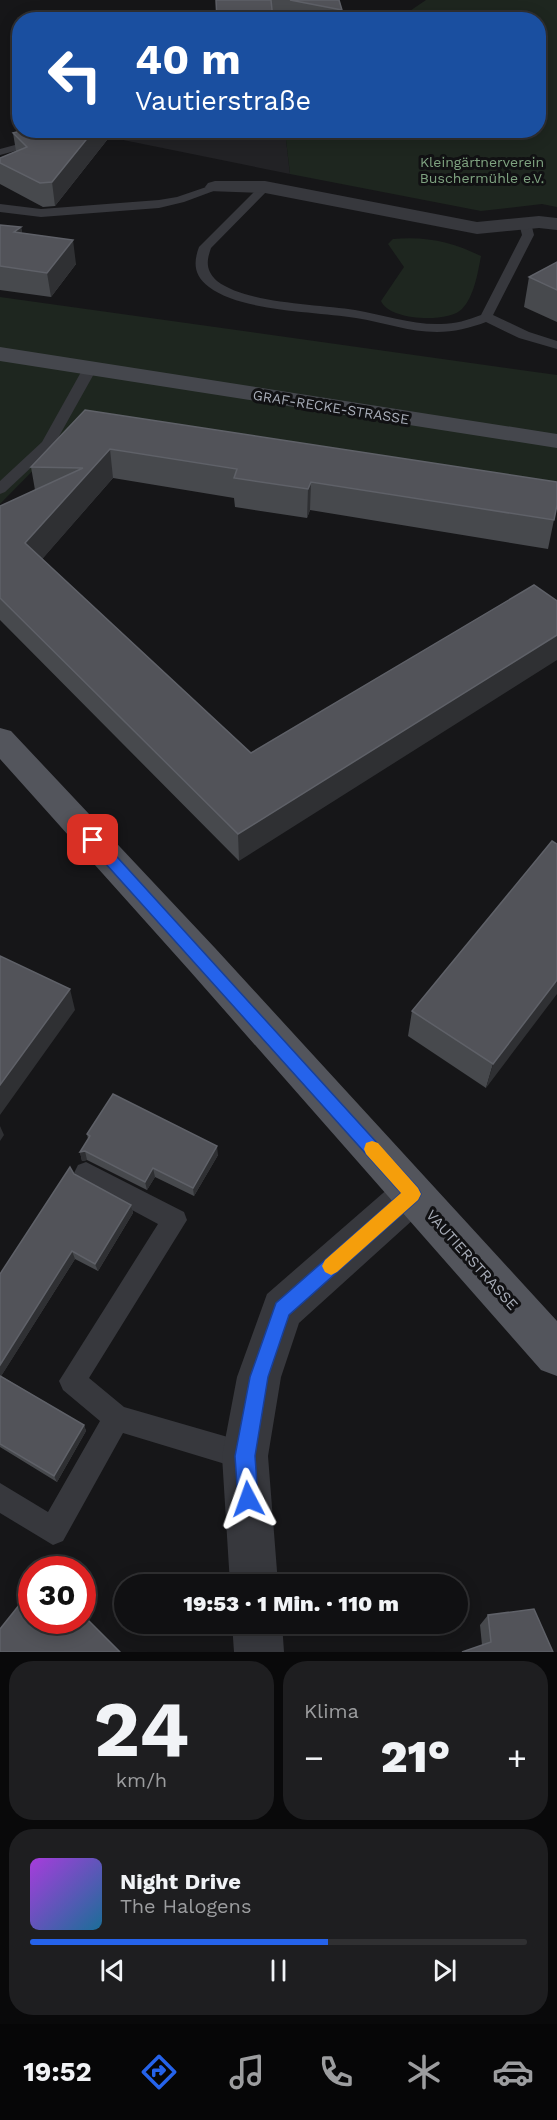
<!DOCTYPE html>
<html lang="de">
<meta charset="utf-8">
<style>
body{margin:0;font-family:"Work Sans",sans-serif;background:#1e1e20;color:#f1f3f6;height:100vh;display:flex;flex-direction:column;font-size:22px;white-space:nowrap}
*{box-sizing:border-box;margin:0}
p{font-size:20px;color:#9c9d9f}
.icon{flex:none;width:33px;height:33px;fill:none;stroke:currentColor;stroke-width:2;stroke-linecap:round;stroke-linejoin:round}
.map{position:relative;height:1652px;overflow:hidden}
.drawer{display:flex;flex-direction:column;gap:9px;padding:9px;background:#09090a;flex:1}
.drawer>*{flex:none}
.top-card{position:absolute;left:12px;top:12px;width:534px;height:126px;border-radius:24px;box-shadow:0 3px 15px #0003,0 0 0 2px #303032;background:#1a4fa0;color:#fff;overflow:hidden}
.speed{position:absolute;left:18px;top:1556px;display:flex;gap:12px;font-size:30px;font-weight:700;text-align:center}
.speed>*{display:grid;place-content:center;width:78px;height:78px;border-radius:50%;background:#101012;box-shadow:0 3px 15px #0003,0 0 0 2px #303032;line-height:1}
.speed .limit{border:9px solid #d22;background:#fff;color:#111}
.pin{position:absolute;display:grid;place-items:center;width:51px;height:51px;color:#fff;margin:-26px;border-radius:12px;box-shadow:0 3px 9px #0006}
.me{position:absolute;width:66px;margin:-33px;rotate:356deg;stroke-linejoin:round;filter:drop-shadow(0 0 4px #0008)}
.turn{display:flex;align-items:center;gap:21px;height:126px;padding:0 24px;font-size:27px}
.turn .icon{width:78px;height:78px;stroke-width:2.5}
.turn b{display:block;font-size:42px;line-height:51px}
.big{font-size:45px;font-weight:800;line-height:1.1}
.drawer .tile{flex:1;display:flex;flex-direction:column;justify-content:center;gap:9px;min-width:0;padding:0 21px;border-radius:24px;background:#1e1e20}
.drawer .dial{align-items:center;gap:0}
.dial b{font-size:78px;line-height:1}
.song{display:flex;align-items:center;gap:18px}
.cover{width:72px;height:72px;border-radius:9px;background:linear-gradient(135deg,hsl(280 70% 55%),hsl(200 70% 35%))}
.played{height:6px;border-radius:3px;background:linear-gradient(90deg,#2563eb 60%,#303032 60%)}
.keys{display:flex;justify-content:space-around;direction:ltr}
.heat{display:flex;justify-content:space-between;align-items:center;font-size:33px;direction:ltr}
.drawer .tiles{flex:1;display:grid;gap:9px;grid-template-columns:1fr 1fr}
.tile:last-child{grid-column:span 2}
.trip{position:absolute;left:114px;top:1574px;width:354px;height:60px;border-radius:30px;background:#101012;box-shadow:0 3px 15px #0003,0 0 0 2px #303032;font-weight:800;line-height:60px;text-align:center}
.menu{display:flex;height:96px;justify-content:space-around;align-items:center;background:#060607;color:#9c9d9f}
.menu .icon{width:42px;height:42px}
.menu .current{color:#2563eb}
.menu b{font-size:27px;color:#f1f3f6}
.map>svg:first-child{display:block}
.built{fill:#222225}
.green{fill:#1e261f}
.lines{fill:none;stroke-linecap:round;stroke-linejoin:round}
.lane{fill:#37383d;fill-rule:evenodd}
.street{fill:#37383d;fill-rule:evenodd}
.secondary{fill:#45474d;fill-rule:evenodd}
.primary{fill:#53555c;fill-rule:evenodd}
.wall{fill:#47494d}
.shaded-wall{fill:#2f3033}
.building{fill:#525359;stroke:#5f6168;stroke-width:1.5}
.route{fill:#2563eb;stroke:#184099;stroke-width:1.5}
.slow{fill:#f59e0b}
.labels{text-anchor:middle;dominant-baseline:central;stroke-width:6;stroke-linejoin:round;paint-order:stroke}
.far-park-label{font-size:14px;fill:#7fa381;stroke:#111113}
.far-street-label{font-size:14px;fill:#a8adb8;stroke:#111113}
.street-label{font-size:15px;fill:#a8adb8;stroke:#111113}
</style>
<div class="map">
<svg width="557" height="1652" viewBox="0 0 557 1652">
<rect width="100%" height="100%" fill="#161618"/>
<path class="built" d="M 79,131 L 285,131 L 290,174 Z"/>
<path class="green" d="M 426,0 L 557,0 L 557,207 L 542,204 L 481,211 L 290,174 L 285,131 L 538,130 L 538,20 L 398,19 Z
M 393,239 C 427,236 452,242 481,256 C 478,272 474,297 462,309 C 449,323 389,321 381,301 L 404,267 L 388,244 Z
M 0,297 L 557,375 L 557,510 L 70,433 L 0,504 Z"/>
<g class="lines">
<path class="lane" d="M 41,138 L 46,141 L 45,143 L 0,155 L 0,149 Z
M 215,184 L 221,187 L 219,189 L 184,202 L 159,208 L 41,217 L 0,212 L 0,204 L 41,209 L 159,200 L 177,197 Z
M 265,184 L 271,187 L 269,189 L 211,248 C 206,262 206,271 217,281 C 247,304 318,304 355,310 C 384,315 412,325 441,324 C 455,324 468,320 481,315 L 522,235 L 519,223 L 525,219 L 531,223 L 534,235 L 493,315 L 529,332 L 557,341 L 557,349 L 519,338 L 486,322 C 470,328 454,332 437,332 C 409,332 383,322 356,318 C 315,311 242,312 209,287 C 194,276 193,263 199,247 L 261,185 Z
M 88,368 L 95,372 L 53,447 L 5,492 L 0,494 L 0,481 L 42,442 L 81,372 Z
M 86,1162 L 184,1212 L 187,1220 L 89,1378 L 124,1407 L 245,1442 L 255,1446 L 259,1456 L 255,1466 L 245,1470 L 123,1433 L 63,1541 L 53,1545 L 0,1513 L 0,1483 L 48,1512 L 100,1421 L 63,1390 L 59,1381 L 158,1224 L 78,1181 L 74,1173 L 78,1165 Z"/>
<path class="street" d="M 215,181 L 265,181 L 477,222 L 539,216 L 557,218 L 557,230 L 539,228 L 477,234 L 265,193 L 208,191 L 205,187 L 208,183 Z
M 412,1174 L 426,1180 L 432,1194 L 426,1208 L 299,1323 L 281,1377 L 268,1456 L 278,1584 L 230,1584 L 222,1456 L 237,1377 L 267,1294 L 398,1180 Z
M 232,1623 L 282,1623 L 284,1652 L 234,1652 Z"/>
<path class="secondary" d="M 0,347 L 557,434 L 557,448 L 0,361 Z"/>
<path class="primary" d="M 0,728 L 11,731 L 215,948 L 557,1321 L 557,1376 L 541,1370 L 189,970 L 0,759 Z"/>
</g>
<path class="wall" d="M 216,0 L 339,0 L 342,10 L 341,20 L 284,20 L 273,17 Z
M 221,130 L 275,130 L 275,138 L 222,139 Z
M 13,133 L 63,133 L 107,140 L 55,206 L 43,207 L 0,184 L 0,158 L 16,151 Z
M 0,225 L 21,227 L 22,233 L 76,264 L 51,297 L 0,290 Z
M 557,262 L 557,322 L 524,307 L 529,277 Z
M 85,410 L 557,505 L 548,549 L 310,510 L 307,518 L 235,507 L 234,498 L 113,478 L 42,559 L 251,753 L 239,861 L 0,620 L 0,506 L 35,490 L 31,467 Z
M 557,844 L 486,1088 L 408,1036 L 412,1011 Z
M 87,1134 L 218,1155 L 194,1196 L 155,1177 L 147,1190 L 87,1160 L 82,1161 L 80,1152 L 88,1139 Z
M 74,1174 L 131,1205 L 133,1213 L 98,1271 L 75,1259 L 1,1376 L 84,1425 L 86,1431 L 57,1482 L 0,1447 L 0,1274 Z
M 488,1615 L 553,1652 L 482,1645 L 480,1625 Z"/>
<path class="shaded-wall" d="M 94,130 L 107,130 L 107,140 L 55,206 L 52,182 Z
M 21,227 L 25,251 L 14,232 Z
M 73,240 L 76,264 L 51,297 L 47,273 Z
M 110,449 L 113,478 L 31,572 L 25,543 Z
M 311,482 L 310,510 L 307,518 L 308,489 Z
M 557,635 L 557,660 L 239,861 L 238,834 Z
M 557,980 L 557,994 L 486,1088 L 493,1064 Z
M 70,989 L 75,1010 L 0,1115 L 0,1085 Z
M 0,1126 L 4,1135 L 0,1141 Z
M 217,1146 L 218,1155 L 194,1196 L 193,1188 Z
M 85,1151 L 87,1160 L 82,1161 L 80,1152 Z
M 153,1168 L 155,1177 L 147,1190 L 145,1182 Z
M 131,1205 L 133,1213 L 98,1271 L 95,1264 Z
M 72,1251 L 75,1259 L 0,1378 L 0,1365 Z
M 84,1425 L 86,1431 L 57,1482 L 54,1476 Z"/>
<path class="building" d="M 216,0 L 271,0 L 273,20 L 217,20 Z
M 290,0 L 339,0 L 342,10 Z
M 25,130 L 59,130 L 63,133 L 70,130 L 94,130 L 52,182 L 40,183 L 0,163 L 0,158 L 27,147 L 13,133 Z
M 0,225 L 21,227 L 14,232 L 73,240 L 47,273 L 0,266 Z
M 557,262 L 557,290 L 529,277 Z
M 85,410 L 557,482 L 557,505 L 554,520 L 311,482 L 308,489 L 234,478 L 237,469 L 110,449 L 25,543 L 251,753 L 534,585 L 557,601 L 557,635 L 238,834 L 0,598 L 0,506 L 83,468 L 31,467 Z
M 552,841 L 557,844 L 557,980 L 493,1064 L 412,1011 Z
M 0,956 L 70,989 L 0,1085 Z
M 113,1094 L 217,1146 L 193,1188 L 153,1168 L 145,1182 L 85,1151 L 80,1152 L 90,1136 L 87,1134 Z
M 70,1167 L 74,1174 L 131,1205 L 95,1264 L 72,1251 L 0,1365 L 0,1274 Z
M 0,1376 L 84,1425 L 54,1476 L 0,1444 Z
M 32,1589 L 32,1620 L 82,1620 L 82,1614 L 120,1652 L 0,1652 L 0,1629 Z
M 534,1609 L 553,1652 L 462,1652 L 491,1642 L 488,1615 Z"/>
<path class="route" d="M 93,835 L 98,836 L 418,1188 L 421,1194 L 418,1200 L 289,1315 L 268,1377 L 255,1456 L 258,1499 L 255,1506 L 248,1508 L 241,1506 L 238,1499 L 235,1456 L 250,1377 L 276,1303 L 401,1193 L 88,844 L 86,840 L 88,836 Z"/>
<path class="slow" d="M 372,1141 L 378,1143 L 418,1188 L 421,1194 L 418,1200 L 337,1272 L 331,1275 L 325,1272 L 322,1266 L 325,1260 L 401,1193 L 366,1154 L 364,1149 L 366,1143 Z"/>
<g class="labels">
<g class="far-park-label">
<text x="482" y="162">Kleingärtnerverein<tspan x="482" dy="16">Buschermühle e.V.</tspan></text>
</g>
<g class="far-street-label">
<text transform="translate(331 407) rotate(9)">GRAF-RECKE-STRASSE</text>
</g>
<g class="street-label">
<text transform="translate(472 1260) rotate(48)">VAUTIERSTRASSE</text>
</g>
</g>
</svg>
<div class="speed"><div class="limit">30</div></div>
<div class="pin" style="left:93px;top:840px;background:#d93025"><svg class="icon" aria-label="arrive" viewBox="0 0 24 24"><path d="M6 21V4h12l-3 4 3 4H6"/></svg></div>
<svg class="me" style="left:248px;top:1499px" viewBox="-20 -20 40 40"><path d="M0-17L14 15 0 8-14 15z" fill="#2563eb" stroke="#fff" stroke-width="4"/></svg>
<div class="trip">19:53 · 1 Min. · 110 m</div>
<div class="top-card">
<div class="turn"><svg class="icon" aria-label="left" viewBox="0 0 24 24"><path d="M17 20v-9H6M10 6l-5 5 5 5"/></svg><div><b>40 m</b>Vautierstraße</div></div>
</div>
</div>
<section class="drawer">
<div class="tiles">
<div class="tile dial"><b>24</b><p>km/h</p></div>
<div class="tile"><p>Klima</p>
<div class="heat"><a>−</a><b class="big">21°</b><a>+</a></div>
</div>
<div class="tile">
<div class="song"><i class="cover"></i><div><b>Night Drive</b><p>The Halogens</p></div></div>
<div class="played"></div>
<div class="keys"><svg class="icon" aria-label="previous" viewBox="0 0 24 24"><path d="M18 5L8 12l10 7zM5 5v14"/></svg><svg class="icon" aria-label="pause" viewBox="0 0 24 24"><path d="M8 5v14M16 5v14"/></svg><svg class="icon" aria-label="next" viewBox="0 0 24 24"><path d="M6 5l10 7-10 7zM19 5v14"/></svg></div>
</div>
</div>
</section>
<nav class="menu">
<b>19:52</b>
<svg class="icon current" aria-label="directions" viewBox="0 0 24 24"><path d="M12 3l9 9-9 9-9-9zM9 14v-3h6M13 9l2 2-2 2"/></svg>
<svg class="icon" aria-label="music" viewBox="0 0 24 24"><path d="M9 18V5l10-2v13"/><circle cx="6" cy="18" r="3"/><circle cx="16" cy="16" r="3"/></svg>
<svg class="icon" aria-label="phone" viewBox="0 0 24 24"><path d="M5 4h4l2 5-3 2q2 4 5 5l2-3 5 2v4C11 20 4 13 5 4z"/></svg>
<svg class="icon" aria-label="climate" viewBox="0 0 24 24"><path d="M12 3v18M4 7l16 10M4 17L20 7"/></svg>
<svg class="icon" aria-label="car" viewBox="0 0 24 24"><path d="M5 17H2v-5l4-1 3-4h7l3 4 3 1v5h-3M9 17h6M6 11h13"/><circle cx="7" cy="17" r="2"/><circle cx="17" cy="17" r="2"/></svg>
</nav>
